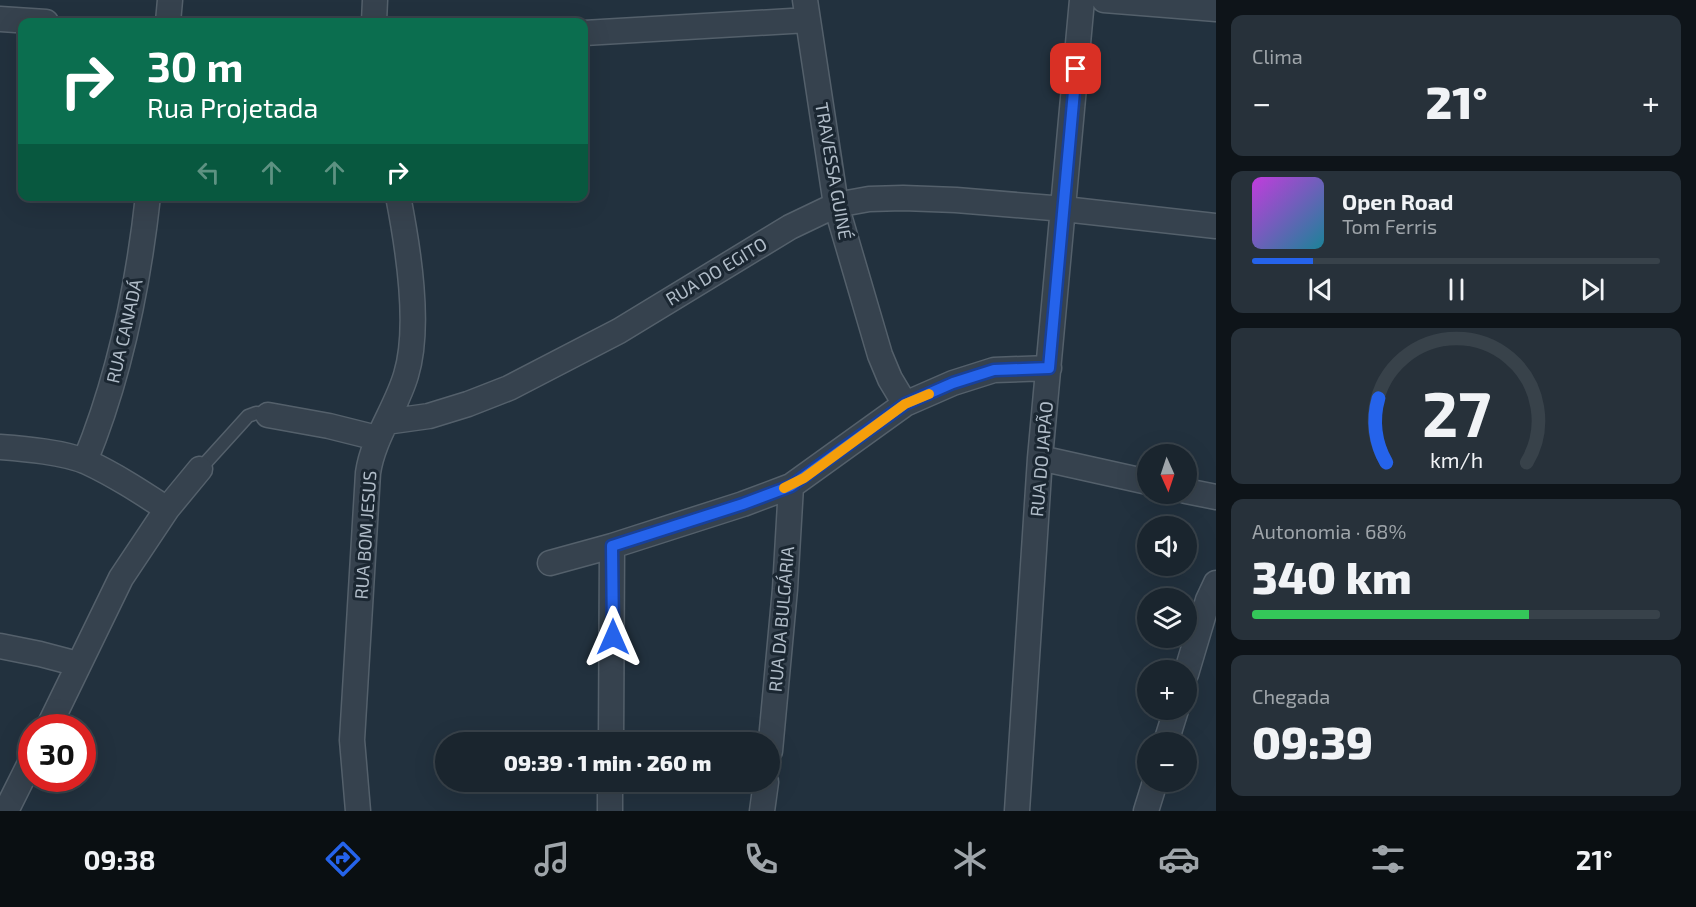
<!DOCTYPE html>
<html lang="pt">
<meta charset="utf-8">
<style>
body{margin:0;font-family:"Exo 2",sans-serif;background:#27313a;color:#f1f3f6;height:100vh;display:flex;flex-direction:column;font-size:22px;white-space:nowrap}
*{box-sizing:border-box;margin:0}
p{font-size:20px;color:#9fa5aa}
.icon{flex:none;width:33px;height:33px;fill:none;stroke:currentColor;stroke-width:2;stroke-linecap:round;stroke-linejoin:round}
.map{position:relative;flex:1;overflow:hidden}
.details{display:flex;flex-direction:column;gap:15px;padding:15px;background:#0e1419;width:480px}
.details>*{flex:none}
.guide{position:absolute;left:18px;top:18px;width:570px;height:183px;border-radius:12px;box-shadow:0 6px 24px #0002,0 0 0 2px #38424a;background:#0b6e4f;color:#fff;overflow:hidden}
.needle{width:39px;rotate:177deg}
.tools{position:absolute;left:1137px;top:444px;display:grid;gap:12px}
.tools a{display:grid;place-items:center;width:60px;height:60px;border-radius:50%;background:#1a252e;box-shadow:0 6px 24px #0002,0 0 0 2px #38424a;font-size:30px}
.speed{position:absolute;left:18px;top:714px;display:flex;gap:12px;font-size:30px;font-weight:700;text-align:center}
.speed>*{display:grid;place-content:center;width:78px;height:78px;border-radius:50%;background:#1a252e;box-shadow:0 6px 24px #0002,0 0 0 2px #38424a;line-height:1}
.speed .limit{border:9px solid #d22;background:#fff;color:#111}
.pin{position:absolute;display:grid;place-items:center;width:51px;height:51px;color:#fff;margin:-26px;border-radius:12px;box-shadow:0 3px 9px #0006}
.me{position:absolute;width:66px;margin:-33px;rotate:0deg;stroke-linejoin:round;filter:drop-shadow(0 0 4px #0008)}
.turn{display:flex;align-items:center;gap:21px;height:126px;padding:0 30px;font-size:27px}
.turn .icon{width:78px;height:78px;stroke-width:2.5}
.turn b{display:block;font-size:42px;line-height:51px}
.lanes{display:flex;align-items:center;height:57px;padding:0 30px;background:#0003;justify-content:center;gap:30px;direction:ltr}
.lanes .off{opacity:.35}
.big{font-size:45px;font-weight:800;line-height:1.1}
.details .tile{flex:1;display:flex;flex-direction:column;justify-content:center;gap:9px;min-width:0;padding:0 21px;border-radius:12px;background:#27313a}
.details .dial{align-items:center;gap:0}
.dial svg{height:156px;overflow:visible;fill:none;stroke:#38424a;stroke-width:7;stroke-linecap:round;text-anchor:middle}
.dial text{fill:#f1f3f6;stroke:none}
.song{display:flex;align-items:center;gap:18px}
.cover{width:72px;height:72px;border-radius:9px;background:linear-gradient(135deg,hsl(290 70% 55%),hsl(190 70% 35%))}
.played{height:6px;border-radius:3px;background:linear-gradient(90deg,#2563eb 15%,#38424a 15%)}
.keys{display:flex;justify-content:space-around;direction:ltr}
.heat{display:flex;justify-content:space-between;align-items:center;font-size:33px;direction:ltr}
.charge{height:9px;border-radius:4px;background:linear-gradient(90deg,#34c759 68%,#38424a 0)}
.trip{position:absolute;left:435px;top:732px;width:345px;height:60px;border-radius:30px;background:#1a252e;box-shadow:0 6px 24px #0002,0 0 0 2px #38424a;font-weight:800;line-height:60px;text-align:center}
.tabs{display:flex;height:96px;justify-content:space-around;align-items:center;background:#0a0f12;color:#9fa5aa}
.tabs .icon{width:42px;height:42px}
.tabs .on{color:#2563eb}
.tabs b{font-size:27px;color:#f1f3f6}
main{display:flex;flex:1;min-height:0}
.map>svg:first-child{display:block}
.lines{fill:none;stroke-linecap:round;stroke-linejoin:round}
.service-casing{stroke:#54606b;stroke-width:15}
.minor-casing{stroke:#54606b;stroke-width:27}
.service{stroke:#36424e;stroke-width:12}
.minor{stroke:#36424e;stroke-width:24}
.route-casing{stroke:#184099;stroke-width:15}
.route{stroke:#2563eb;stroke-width:10}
.slow{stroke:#f59e0b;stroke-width:10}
.labels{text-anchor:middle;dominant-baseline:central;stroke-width:6;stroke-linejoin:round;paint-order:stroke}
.street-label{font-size:18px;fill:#b1bdc9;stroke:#1b2732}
</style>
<main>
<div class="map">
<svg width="1216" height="811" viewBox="0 0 1216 811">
<rect width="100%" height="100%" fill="#22313e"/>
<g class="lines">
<defs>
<path id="service" d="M 200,469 L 248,416 L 256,413 L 268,415"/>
<path id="minor" d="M 805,0 L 836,205 L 880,355 L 890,379 L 905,404
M 1104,0 L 1216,9
M 0,19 L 46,22
M 168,22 L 170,0
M 374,22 L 375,0
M 584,33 L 808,20
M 268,415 L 329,426 L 377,438
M 386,422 L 429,416 L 468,404 L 509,388 L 619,331 L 790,227 L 836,205 L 869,199 L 903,198 L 956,200 L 1064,209 L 1216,226
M 0,447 C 26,449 63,452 87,462 C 115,475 141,492 167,509
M 1040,458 L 1148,482
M 85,461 C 120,376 138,288 148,196
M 1186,491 L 1216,497
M 550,563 L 612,546 L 743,504 L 791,486 L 905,404 L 953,383 L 994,370 L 1049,368
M 0,646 L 40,654 L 78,664
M 1186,674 L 1208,600 L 1216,583
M 48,728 L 121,578 L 167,509 L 200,469
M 611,742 L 612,546
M 1166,742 L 1176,710
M 770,751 L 785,589 L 791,486
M 6,811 L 32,759
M 358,811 L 352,740 L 368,473 C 373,438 396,409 406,375 C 421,326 408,247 398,196
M 610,811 L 610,782
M 762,811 L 766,782
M 1017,811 L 1040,458 L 1082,0
M 1146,811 L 1155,782"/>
</defs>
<use href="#service" class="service-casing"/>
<use href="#minor" class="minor-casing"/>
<use href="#service" class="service"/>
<use href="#minor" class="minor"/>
</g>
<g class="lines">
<defs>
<path id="route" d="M 613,637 L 612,546 L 743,504 L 791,486 L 905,404 L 953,383 L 994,370 L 1049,368 L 1076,69"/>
</defs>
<use href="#route" class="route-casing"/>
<use href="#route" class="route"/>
<path class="slow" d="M 784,488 L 804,478 L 905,404 L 929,394"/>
</g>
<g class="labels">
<g class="street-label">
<text transform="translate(834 171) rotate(80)">TRAVESSA GUINÉ</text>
<text transform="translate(716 271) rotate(-31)">RUA DO EGITO</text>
<text transform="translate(124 331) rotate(-77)">RUA CANADÁ</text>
<text transform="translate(1041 459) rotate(-85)">RUA DO JAPÃO</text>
<text transform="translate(365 535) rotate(-86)">RUA BOM JESUS</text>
<text transform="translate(781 619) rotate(-85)">RUA DA BULGÁRIA</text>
</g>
</g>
</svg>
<div class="tools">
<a><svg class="needle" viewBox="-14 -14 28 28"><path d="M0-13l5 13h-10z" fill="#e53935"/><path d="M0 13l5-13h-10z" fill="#9fa5aa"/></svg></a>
<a><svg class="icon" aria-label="sound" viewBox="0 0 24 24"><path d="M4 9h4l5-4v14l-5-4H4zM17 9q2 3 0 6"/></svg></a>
<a><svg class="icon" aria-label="layers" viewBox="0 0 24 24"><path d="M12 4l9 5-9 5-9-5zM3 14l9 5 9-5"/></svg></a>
<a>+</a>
<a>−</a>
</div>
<div class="speed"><div class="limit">30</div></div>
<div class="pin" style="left:1076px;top:69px;background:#d93025"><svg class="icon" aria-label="arrive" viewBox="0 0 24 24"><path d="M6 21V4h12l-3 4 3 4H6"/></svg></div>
<svg class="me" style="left:613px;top:637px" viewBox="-20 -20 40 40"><path d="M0-17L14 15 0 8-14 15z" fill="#2563eb" stroke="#fff" stroke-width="4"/></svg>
<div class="trip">09:39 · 1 min · 260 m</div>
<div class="guide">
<div class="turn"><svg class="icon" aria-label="right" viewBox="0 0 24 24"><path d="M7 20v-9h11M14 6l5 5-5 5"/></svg><div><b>30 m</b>Rua Projetada</div></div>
<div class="lanes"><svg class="icon off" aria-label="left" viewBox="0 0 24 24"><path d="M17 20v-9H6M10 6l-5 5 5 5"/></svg><svg class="icon off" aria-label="ahead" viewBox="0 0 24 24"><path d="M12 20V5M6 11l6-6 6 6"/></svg><svg class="icon off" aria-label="ahead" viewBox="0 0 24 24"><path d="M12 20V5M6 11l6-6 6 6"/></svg><svg class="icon" aria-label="right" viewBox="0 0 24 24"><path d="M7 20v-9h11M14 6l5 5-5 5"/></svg></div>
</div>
</div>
<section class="details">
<div class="tile"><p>Clima</p>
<div class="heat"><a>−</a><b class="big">21°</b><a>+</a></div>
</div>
<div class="tile">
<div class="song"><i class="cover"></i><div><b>Open Road</b><p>Tom Ferris</p></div></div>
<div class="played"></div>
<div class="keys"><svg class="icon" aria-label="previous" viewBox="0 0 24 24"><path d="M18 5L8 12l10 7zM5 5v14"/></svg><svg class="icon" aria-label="pause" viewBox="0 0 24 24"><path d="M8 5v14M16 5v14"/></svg><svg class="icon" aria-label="next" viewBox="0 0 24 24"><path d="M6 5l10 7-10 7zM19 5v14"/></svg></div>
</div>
<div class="tile dial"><svg viewBox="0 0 100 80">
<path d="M14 69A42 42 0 1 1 86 69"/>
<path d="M14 69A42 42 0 0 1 10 36" stroke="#2563eb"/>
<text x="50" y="56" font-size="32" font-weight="700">27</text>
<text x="50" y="72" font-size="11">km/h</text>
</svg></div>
<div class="tile"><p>Autonomia · 68%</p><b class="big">340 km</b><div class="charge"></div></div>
<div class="tile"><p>Chegada</p><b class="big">09:39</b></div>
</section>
</main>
<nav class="tabs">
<b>09:38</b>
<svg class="icon on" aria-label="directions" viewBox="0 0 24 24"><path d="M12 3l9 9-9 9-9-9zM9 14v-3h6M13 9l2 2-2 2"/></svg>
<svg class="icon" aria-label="music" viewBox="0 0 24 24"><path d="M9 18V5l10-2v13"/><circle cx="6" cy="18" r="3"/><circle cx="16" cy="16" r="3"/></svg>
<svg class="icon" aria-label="phone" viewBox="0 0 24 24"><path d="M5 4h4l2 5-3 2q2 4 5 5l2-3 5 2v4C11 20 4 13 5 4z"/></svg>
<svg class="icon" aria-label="climate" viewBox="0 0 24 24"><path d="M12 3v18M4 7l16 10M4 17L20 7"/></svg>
<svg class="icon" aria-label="car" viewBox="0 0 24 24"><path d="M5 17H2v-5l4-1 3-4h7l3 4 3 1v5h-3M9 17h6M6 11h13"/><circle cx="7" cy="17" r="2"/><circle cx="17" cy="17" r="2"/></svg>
<svg class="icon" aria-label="filters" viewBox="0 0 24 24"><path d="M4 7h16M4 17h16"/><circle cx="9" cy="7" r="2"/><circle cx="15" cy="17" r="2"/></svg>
<b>21°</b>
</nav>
